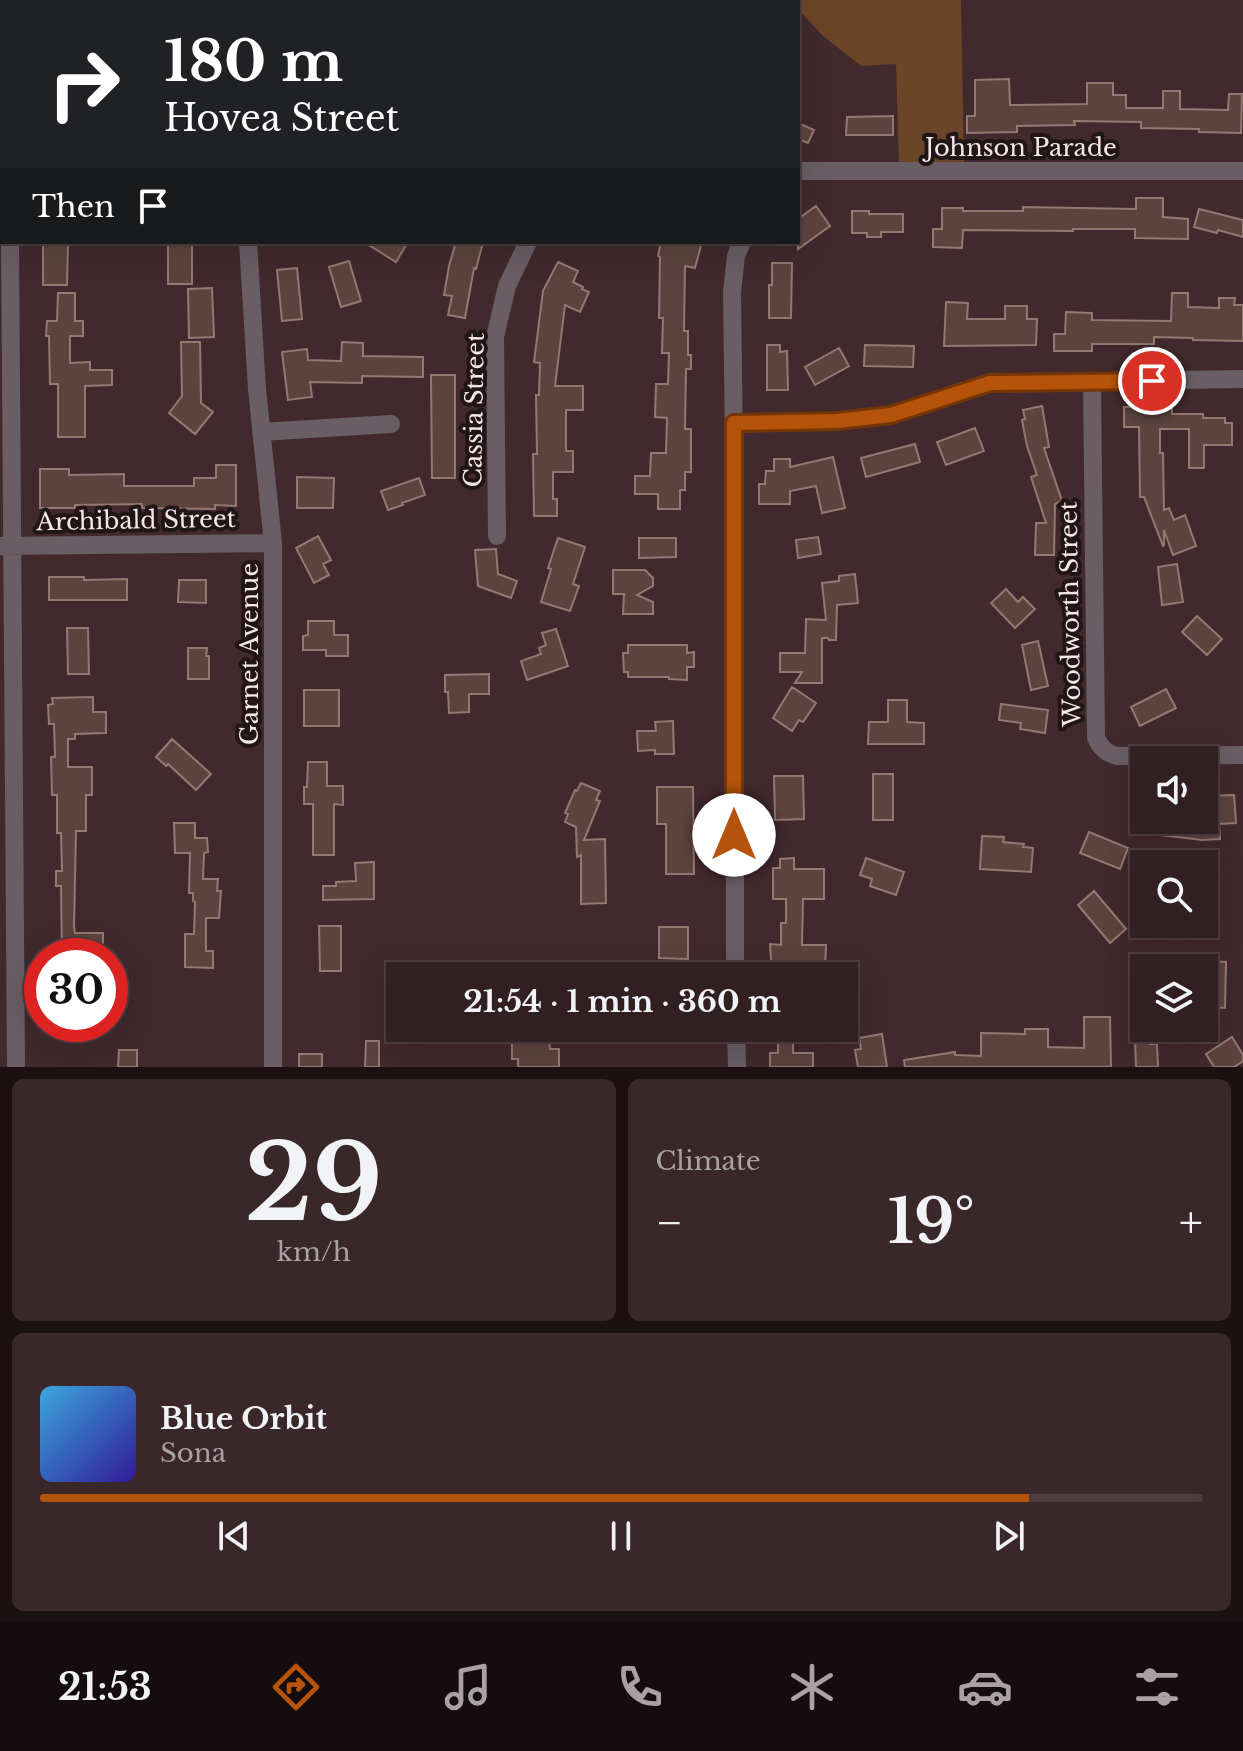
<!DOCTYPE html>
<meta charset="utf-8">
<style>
body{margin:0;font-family:"Libre Baskerville",serif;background:#39272a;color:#f1f3f6;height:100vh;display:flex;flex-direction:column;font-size:30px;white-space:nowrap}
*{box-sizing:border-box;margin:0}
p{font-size:26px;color:#a8a2a5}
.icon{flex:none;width:44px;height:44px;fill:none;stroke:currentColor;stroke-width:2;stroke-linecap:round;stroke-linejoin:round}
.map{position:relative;height:1067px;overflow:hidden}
.side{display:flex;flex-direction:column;gap:12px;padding:12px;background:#1b1113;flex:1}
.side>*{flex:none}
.banner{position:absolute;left:0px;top:0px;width:800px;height:244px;box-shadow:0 8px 32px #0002,0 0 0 2px #4c3d40;background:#202124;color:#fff;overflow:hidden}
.fabs{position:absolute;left:1130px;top:746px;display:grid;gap:16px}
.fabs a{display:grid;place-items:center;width:88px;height:88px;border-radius:0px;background:#311f22;box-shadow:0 8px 32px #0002,0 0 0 2px #4c3d40;font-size:40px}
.speed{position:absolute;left:24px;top:938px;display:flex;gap:16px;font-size:40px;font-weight:700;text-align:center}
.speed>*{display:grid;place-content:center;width:104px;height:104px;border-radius:50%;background:#311f22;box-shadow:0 8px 32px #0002,0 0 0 2px #4c3d40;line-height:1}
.speed .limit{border:12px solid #d22;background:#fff;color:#111}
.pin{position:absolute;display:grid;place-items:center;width:68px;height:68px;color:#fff;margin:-34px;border:4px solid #fff;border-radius:50%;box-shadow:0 2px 8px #0007}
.me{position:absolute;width:88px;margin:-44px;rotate:0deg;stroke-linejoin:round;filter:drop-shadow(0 0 6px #0008)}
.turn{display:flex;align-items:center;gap:28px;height:168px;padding:0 32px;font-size:36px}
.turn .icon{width:104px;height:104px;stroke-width:2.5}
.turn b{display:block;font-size:56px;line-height:68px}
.then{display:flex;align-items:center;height:76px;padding:0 32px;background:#0003;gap:16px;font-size:30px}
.big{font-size:60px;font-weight:800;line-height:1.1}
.side .widget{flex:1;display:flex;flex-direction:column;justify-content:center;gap:12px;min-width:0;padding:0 28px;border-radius:12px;background:#39272a}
.side .dial{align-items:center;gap:0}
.dial b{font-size:104px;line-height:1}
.song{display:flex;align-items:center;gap:24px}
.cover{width:96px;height:96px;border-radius:12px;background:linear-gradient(135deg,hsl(200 70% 55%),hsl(250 70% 35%))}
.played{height:8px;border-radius:4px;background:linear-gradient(90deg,#b45309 85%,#4c3d40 85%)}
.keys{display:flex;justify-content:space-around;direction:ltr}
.heat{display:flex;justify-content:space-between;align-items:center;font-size:44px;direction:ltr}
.side .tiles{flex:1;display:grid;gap:12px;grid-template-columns:1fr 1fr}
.widget:last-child{grid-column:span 2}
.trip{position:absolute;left:386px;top:962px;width:472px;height:80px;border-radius:0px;background:#311f22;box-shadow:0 8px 32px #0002,0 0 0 2px #4c3d40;font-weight:800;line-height:80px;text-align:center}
.menu{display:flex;height:128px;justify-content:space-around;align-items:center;background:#140c0e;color:#a8a2a5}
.menu .icon{width:56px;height:56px}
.menu .active{color:#b45309}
.menu b{font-size:36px;color:#f1f3f6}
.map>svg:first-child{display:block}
.green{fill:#6a4528}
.building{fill:#5c433d;stroke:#957872;stroke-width:2}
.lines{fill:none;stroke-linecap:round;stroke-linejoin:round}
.minor{stroke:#685e64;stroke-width:18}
.route-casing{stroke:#753606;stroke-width:20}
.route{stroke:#b45309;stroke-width:14}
.labels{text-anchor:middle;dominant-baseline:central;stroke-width:8;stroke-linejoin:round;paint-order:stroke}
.street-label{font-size:24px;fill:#f7e6e9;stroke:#201517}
</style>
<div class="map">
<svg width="1243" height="1067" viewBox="0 0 1243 1067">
<rect width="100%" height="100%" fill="#41292d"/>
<path class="green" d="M 794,0 L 961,0 L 964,166 L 899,165 L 896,64 L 861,66 L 822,35 L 798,9 L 798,2 L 794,2 Z"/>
<path class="building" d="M 1009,79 L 1010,105 L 1087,104 L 1087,83 L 1113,83 L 1113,95 L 1126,95 L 1126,108 L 1163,108 L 1163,91 L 1180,91 L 1180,109 L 1228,110 L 1229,94 L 1242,94 L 1241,133 L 1199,132 L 1199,129 L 1141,128 L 1141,122 L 1074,121 L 1075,125 L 1017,126 L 1017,132 L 967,133 L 967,116 L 975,116 L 975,80 Z
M 893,116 L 893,135 L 846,135 L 847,117 Z
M 798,123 L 814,130 L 808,143 L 798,139 Z
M 1136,198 L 1163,198 L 1163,217 L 1188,219 L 1188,239 L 1135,238 L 1135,229 L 1073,229 L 1073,231 L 963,230 L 962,248 L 933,247 L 933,229 L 942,229 L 942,208 L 963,208 L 963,211 L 1023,211 L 1023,207 L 1136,209 Z
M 816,206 L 830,226 L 798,249 L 798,219 Z
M 1199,209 L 1243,220 L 1243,237 L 1218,230 L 1217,233 L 1194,227 Z
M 852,211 L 869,211 L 869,214 L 903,214 L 903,232 L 881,232 L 881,237 L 867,237 L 867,233 L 852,233 Z
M 43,242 L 68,243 L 67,285 L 43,285 Z
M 168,242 L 192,242 L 192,284 L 168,284 Z
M 364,242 L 408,242 L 396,262 Z
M 456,242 L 483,242 L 476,269 L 474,268 L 465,318 L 448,315 L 452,296 L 444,295 L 449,266 Z
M 661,242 L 702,242 L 695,268 L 685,266 L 684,331 L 688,331 L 688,355 L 691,355 L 691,369 L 686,369 L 685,429 L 691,429 L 691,472 L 685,472 L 685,490 L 680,490 L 680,509 L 658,509 L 658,494 L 635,494 L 635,476 L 650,476 L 651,453 L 666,453 L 667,418 L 655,417 L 656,384 L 668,384 L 669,353 L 662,353 L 663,318 L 659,318 L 660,257 L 658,256 Z
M 349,261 L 361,301 L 341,307 L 329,267 Z
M 558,262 L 578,271 L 573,282 L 583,287 L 582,289 L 589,292 L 580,312 L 565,305 L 555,386 L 583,386 L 583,410 L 566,410 L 566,451 L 573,451 L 573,472 L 553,472 L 553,499 L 557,499 L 557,516 L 534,516 L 533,454 L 537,454 L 536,395 L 539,395 L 540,363 L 534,362 L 543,291 Z
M 772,263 L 792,263 L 791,318 L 769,318 L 769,285 L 772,285 Z
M 297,268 L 302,319 L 282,321 L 277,270 Z
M 212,288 L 214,337 L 189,338 L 188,289 Z
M 58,293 L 75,293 L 75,321 L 83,321 L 83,336 L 70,336 L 70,363 L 90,362 L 90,370 L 112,370 L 112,385 L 85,386 L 85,437 L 58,437 L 58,384 L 50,384 L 49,336 L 46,336 L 47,321 L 57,321 Z
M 1172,293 L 1188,293 L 1188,307 L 1219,308 L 1219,298 L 1235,298 L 1234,305 L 1243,305 L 1243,341 L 1193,340 L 1193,338 L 1154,337 L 1154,344 L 1092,344 L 1092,351 L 1054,351 L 1054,334 L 1065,334 L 1066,312 L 1092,313 L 1092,320 L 1171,321 Z
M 946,302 L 968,303 L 967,319 L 1005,319 L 1005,306 L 1027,306 L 1027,319 L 1037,319 L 1036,345 L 944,346 Z
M 181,342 L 200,342 L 201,403 L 213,412 L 195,434 L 169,413 L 182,396 Z
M 342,342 L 363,343 L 363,356 L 423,357 L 423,377 L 362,376 L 362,383 L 310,382 L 312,397 L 288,400 L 282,352 L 307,349 L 308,360 L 341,361 Z
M 767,345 L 780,345 L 780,352 L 787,351 L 788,390 L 767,390 Z
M 865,345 L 914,346 L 913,367 L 864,366 Z
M 839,348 L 849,366 L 815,385 L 805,367 Z
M 431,375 L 455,375 L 455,478 L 432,478 Z
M 1042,406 L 1049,447 L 1044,448 L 1062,501 L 1055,504 L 1054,555 L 1035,555 L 1036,523 L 1046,523 L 1031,477 L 1037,475 L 1027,446 L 1022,420 L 1025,419 L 1023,410 Z
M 1124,407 L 1172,407 L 1172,414 L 1203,414 L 1203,418 L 1225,418 L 1225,423 L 1232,423 L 1232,445 L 1204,445 L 1204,468 L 1189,468 L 1189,429 L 1160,429 L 1160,453 L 1163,453 L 1164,510 L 1169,508 L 1174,520 L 1185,515 L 1196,546 L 1173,555 L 1164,530 L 1164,545 L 1163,546 L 1144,497 L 1140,497 L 1139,427 L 1124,427 Z
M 975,428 L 984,451 L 946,465 L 937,442 Z
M 915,444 L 920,462 L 866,477 L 861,458 Z
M 833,457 L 845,508 L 822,513 L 816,486 L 790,491 L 790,504 L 759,504 L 759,484 L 765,484 L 766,471 L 774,471 L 774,459 L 790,459 L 790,467 Z
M 216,465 L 236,465 L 236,506 L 215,505 L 215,509 L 142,508 L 142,504 L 75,505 L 75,508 L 40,508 L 40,469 L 69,469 L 69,475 L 124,474 L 124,486 L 194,486 L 194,478 L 216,478 Z
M 297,477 L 334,478 L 333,508 L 297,508 Z
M 419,478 L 425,495 L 402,503 L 403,505 L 388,510 L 381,491 Z
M 318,536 L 331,560 L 323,564 L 329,575 L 314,583 L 296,548 Z
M 818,537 L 821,554 L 798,558 L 796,540 Z
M 558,538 L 585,547 L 573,584 L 579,586 L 570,611 L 541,602 L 551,569 L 548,568 Z
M 639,538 L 676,538 L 676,557 L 639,558 Z
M 496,549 L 498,574 L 517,581 L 511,598 L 478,586 L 475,550 Z
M 1177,564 L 1183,602 L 1162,605 L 1158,567 Z
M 613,570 L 645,570 L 653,578 L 653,586 L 637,595 L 653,602 L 653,614 L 623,614 L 624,594 L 613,594 Z
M 855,574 L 858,603 L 837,605 L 836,640 L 829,640 L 828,638 L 822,638 L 822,683 L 795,683 L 802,672 L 780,672 L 780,653 L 805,653 L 806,619 L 826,620 L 822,583 L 839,581 L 839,576 Z
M 49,577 L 84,577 L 84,580 L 127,579 L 127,600 L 49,600 Z
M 179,580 L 206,580 L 206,603 L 178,602 Z
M 1006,589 L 1018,602 L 1023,597 L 1035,609 L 1015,628 L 991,603 Z
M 1197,616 L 1222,639 L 1207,655 L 1182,632 Z
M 308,621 L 334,621 L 334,635 L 348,635 L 348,656 L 326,656 L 326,650 L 303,650 L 303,636 L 308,635 Z
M 67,628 L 88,628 L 89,674 L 68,674 Z
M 556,629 L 568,666 L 527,680 L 521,661 L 541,654 L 539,648 L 546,645 L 542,633 Z
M 1038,641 L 1048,686 L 1031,690 L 1022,645 Z
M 628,645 L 687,645 L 687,653 L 694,652 L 694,667 L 687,667 L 687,680 L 669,679 L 669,677 L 628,677 L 628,672 L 624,672 L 623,653 L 628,653 Z
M 188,648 L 207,648 L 206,656 L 209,656 L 209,679 L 188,679 Z
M 489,674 L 489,694 L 469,694 L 469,712 L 449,713 L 448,692 L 445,692 L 445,675 Z
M 792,687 L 816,703 L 803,722 L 799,720 L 792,731 L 773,718 Z
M 1166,689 L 1176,708 L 1140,726 L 1131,707 Z
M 304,690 L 339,690 L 339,726 L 304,726 Z
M 93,697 L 93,712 L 106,712 L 106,733 L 75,734 L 75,739 L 68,739 L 68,767 L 92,767 L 92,795 L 86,795 L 86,831 L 76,831 L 74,927 L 75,933 L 103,933 L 103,956 L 62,956 L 61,886 L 56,886 L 56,871 L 62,871 L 61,833 L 57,833 L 57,795 L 52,795 L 51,757 L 55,757 L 54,724 L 49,724 L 48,705 L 53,704 L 52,698 Z
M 888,700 L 907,700 L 907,722 L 924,723 L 924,744 L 868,744 L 869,722 L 888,722 Z
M 1001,704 L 1048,710 L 1045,733 L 1020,729 L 1021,723 L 999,720 Z
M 673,721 L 674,754 L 655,754 L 655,750 L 638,751 L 637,731 L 656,731 L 655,722 Z
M 172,739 L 211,774 L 196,790 L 168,764 L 166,766 L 156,757 Z
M 308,762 L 327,762 L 327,786 L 343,786 L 343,805 L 334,804 L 334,855 L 313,855 L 313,804 L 304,804 L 304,787 L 307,787 Z
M 873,774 L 893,774 L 893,820 L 873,820 Z
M 774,776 L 803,776 L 804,819 L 775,820 Z
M 581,783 L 600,791 L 596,800 L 600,801 L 584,840 L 605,839 L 606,903 L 581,904 L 581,855 L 577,857 L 576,827 L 565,822 L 568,814 L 565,813 L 575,790 L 577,791 Z
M 657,787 L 693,787 L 694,874 L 666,874 L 666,824 L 657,824 Z
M 1234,795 L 1236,823 L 1219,824 L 1220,839 L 1202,840 L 1144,833 L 1145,820 L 1204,820 L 1204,796 Z
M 174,823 L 195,823 L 195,838 L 207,838 L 208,852 L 204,853 L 203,879 L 218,879 L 217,891 L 221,891 L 219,918 L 206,918 L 206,951 L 213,951 L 213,968 L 185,967 L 185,934 L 194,934 L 195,902 L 193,901 L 193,893 L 189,893 L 190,853 L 175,853 Z
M 1089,832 L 1128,848 L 1120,869 L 1080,853 Z
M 982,836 L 1004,837 L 1003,842 L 1024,844 L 1023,847 L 1033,848 L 1031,872 L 980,869 Z
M 794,858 L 794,869 L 824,869 L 824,899 L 803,899 L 802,945 L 826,945 L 825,971 L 790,970 L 790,976 L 772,976 L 770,944 L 781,945 L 781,923 L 786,923 L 786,899 L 773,899 L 773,868 L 780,868 L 780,859 Z
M 866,858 L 904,872 L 896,895 L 870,886 L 872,879 L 860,875 Z
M 374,862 L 374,899 L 323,900 L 323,886 L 336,886 L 336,882 L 356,881 L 355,863 Z
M 1094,891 L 1126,929 L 1110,943 L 1078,905 Z
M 319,926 L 341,926 L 341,971 L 320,971 Z
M 659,927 L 688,927 L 688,959 L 659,958 Z
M 1204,961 L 1226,962 L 1225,1008 L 1209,1007 L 1209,982 L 1204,982 Z
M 1084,1017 L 1110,1017 L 1111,1067 L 905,1067 L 904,1060 L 955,1052 L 955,1055 L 981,1056 L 981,1033 L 1025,1034 L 1025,1029 L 1048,1029 L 1048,1047 L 1084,1048 Z
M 512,1028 L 548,1028 L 550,1049 L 559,1049 L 559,1067 L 518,1067 L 518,1059 L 512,1059 Z
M 778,1028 L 793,1028 L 793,1053 L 813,1053 L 813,1067 L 770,1067 L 770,1053 L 778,1053 Z
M 882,1034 L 887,1067 L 858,1067 L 855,1050 L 861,1049 L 859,1038 Z
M 1232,1037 L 1243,1055 L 1243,1061 L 1234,1067 L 1214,1067 L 1206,1054 Z
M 1152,1038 L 1150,1044 L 1157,1044 L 1158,1067 L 1136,1067 L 1135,1039 Z
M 366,1041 L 379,1041 L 379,1067 L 365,1067 Z
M 119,1050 L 137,1050 L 137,1067 L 118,1067 Z
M 299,1054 L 322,1054 L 322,1067 L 299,1067 Z"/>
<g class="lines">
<path class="minor" d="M 9,0 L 9,2
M 586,0 L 586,2
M 252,2 L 252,0
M 798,171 L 1243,171
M 10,242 L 16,1067
M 248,242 L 257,389 L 273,543 L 273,1067
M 1092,382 L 1096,738 C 1101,748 1106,753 1117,756 L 1243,755
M 734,423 L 837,421 L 891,415 L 990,383 L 1243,379
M 261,432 L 391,424
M 497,536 L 495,337 L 507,286 L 528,242
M 0,546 L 273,543
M 735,976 L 735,521 L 732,292 L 736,256 L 742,242
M 736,1028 L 737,1067"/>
</g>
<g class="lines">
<defs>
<path id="route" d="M 734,835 L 734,423 L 837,421 L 891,415 L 990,383 L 1152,381"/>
</defs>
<use href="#route" class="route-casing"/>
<use href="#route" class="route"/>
</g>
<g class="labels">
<g class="street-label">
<text x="1021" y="147">Johnson Parade</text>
<text transform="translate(474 410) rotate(-89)">Cassia Street</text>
<text transform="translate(136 520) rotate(-1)">Archibald Street</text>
<text transform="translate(1070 614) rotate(-91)">Woodworth Street</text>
<text transform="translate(249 654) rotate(-90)">Garnet Avenue</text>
</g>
</g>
</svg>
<div class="fabs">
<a><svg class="icon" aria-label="sound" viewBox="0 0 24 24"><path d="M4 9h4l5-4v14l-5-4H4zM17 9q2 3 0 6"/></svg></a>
<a><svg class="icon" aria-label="search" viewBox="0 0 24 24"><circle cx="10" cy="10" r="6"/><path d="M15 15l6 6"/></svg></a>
<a><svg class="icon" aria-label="layers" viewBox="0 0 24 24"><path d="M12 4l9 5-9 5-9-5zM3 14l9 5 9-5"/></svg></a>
</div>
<div class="speed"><div class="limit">30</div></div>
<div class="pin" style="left:1152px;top:381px;background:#d93025"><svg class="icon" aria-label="arrive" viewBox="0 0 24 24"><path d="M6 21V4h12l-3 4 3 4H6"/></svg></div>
<svg class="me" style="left:734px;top:835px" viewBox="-20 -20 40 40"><circle r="19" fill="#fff"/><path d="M0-13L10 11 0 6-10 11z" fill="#b45309"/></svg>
<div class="trip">21:54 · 1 min · 360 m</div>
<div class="banner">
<div class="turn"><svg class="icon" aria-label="right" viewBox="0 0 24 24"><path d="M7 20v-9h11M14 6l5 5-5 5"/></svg><div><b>180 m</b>Hovea Street</div></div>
<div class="then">Then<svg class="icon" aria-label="arrive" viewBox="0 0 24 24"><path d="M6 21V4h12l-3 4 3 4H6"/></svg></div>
</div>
</div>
<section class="side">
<div class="tiles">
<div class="widget dial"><b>29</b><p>km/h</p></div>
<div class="widget"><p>Climate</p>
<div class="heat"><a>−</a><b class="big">19°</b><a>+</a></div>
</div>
<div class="widget">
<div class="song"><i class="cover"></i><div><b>Blue Orbit</b><p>Sona</p></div></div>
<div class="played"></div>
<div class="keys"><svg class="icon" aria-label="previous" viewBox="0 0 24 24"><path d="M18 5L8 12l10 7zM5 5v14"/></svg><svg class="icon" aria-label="pause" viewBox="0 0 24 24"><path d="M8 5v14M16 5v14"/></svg><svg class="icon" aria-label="next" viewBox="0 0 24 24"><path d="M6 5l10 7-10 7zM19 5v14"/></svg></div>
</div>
</div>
</section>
<nav class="menu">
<b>21:53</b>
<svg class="icon active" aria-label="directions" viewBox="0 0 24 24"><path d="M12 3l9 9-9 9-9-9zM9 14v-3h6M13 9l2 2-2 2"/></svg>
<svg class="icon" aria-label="music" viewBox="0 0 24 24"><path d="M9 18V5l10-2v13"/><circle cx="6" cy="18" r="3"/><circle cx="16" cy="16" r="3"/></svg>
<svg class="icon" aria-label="phone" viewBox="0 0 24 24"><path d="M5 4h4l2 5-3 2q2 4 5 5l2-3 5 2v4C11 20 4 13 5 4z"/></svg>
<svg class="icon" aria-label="climate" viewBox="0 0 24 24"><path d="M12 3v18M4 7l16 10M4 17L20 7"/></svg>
<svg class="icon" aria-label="car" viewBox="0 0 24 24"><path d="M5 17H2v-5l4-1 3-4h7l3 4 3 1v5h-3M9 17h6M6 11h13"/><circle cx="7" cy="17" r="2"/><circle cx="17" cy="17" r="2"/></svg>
<svg class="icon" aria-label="filters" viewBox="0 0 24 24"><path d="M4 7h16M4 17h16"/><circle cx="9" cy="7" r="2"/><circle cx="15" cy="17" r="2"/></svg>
</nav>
